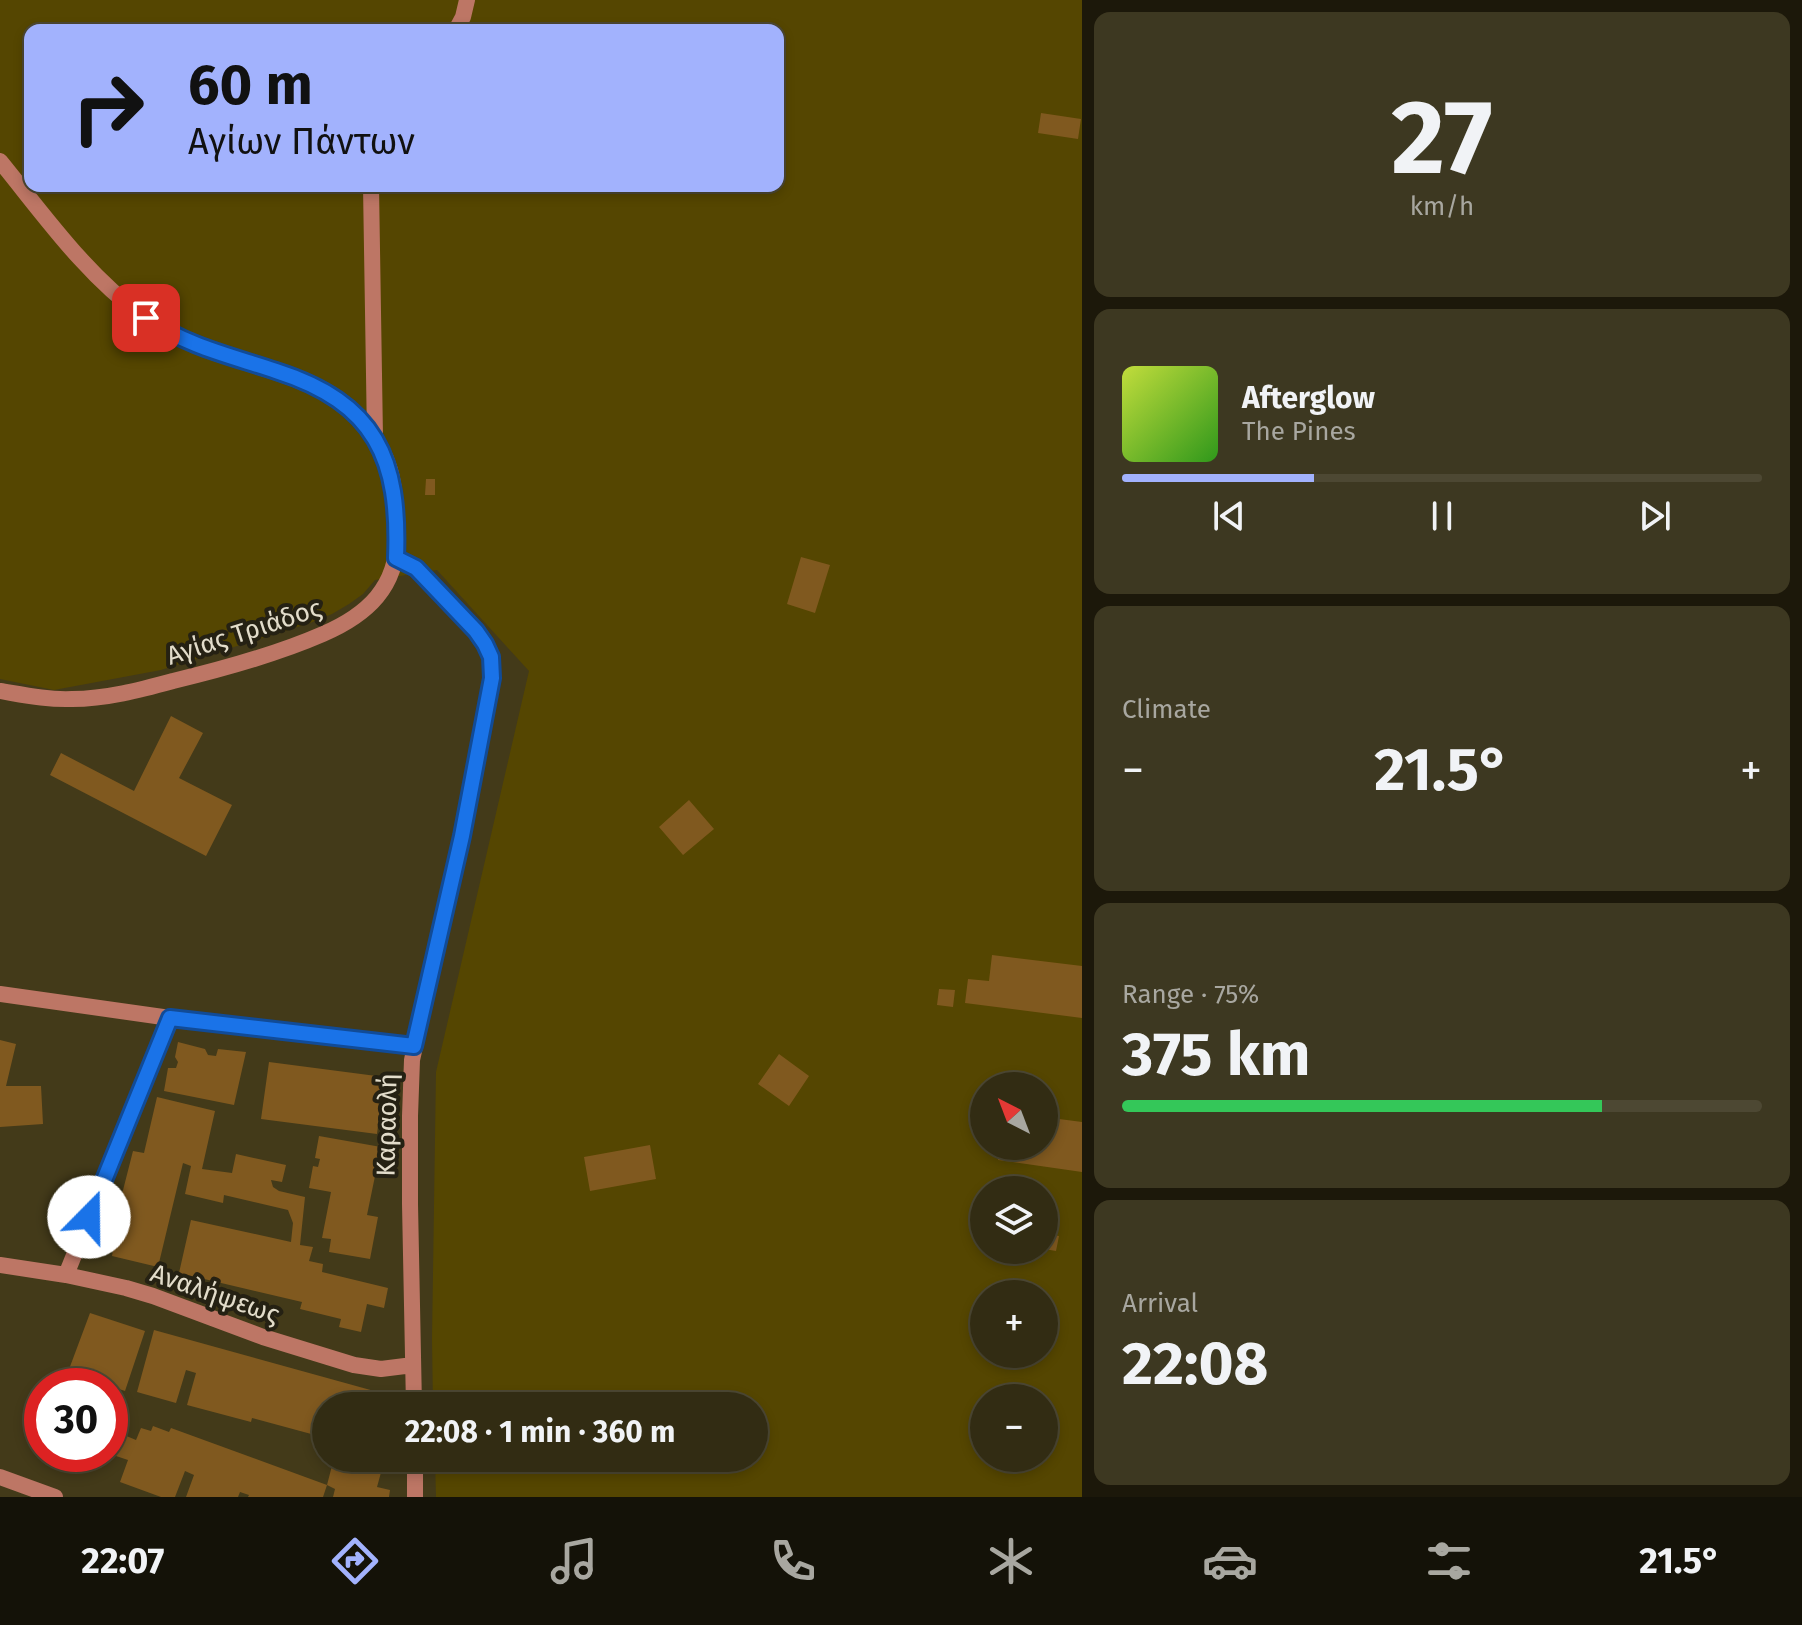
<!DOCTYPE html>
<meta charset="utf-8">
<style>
body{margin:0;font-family:"Fira Sans",sans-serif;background:#3d3821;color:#f1f3f6;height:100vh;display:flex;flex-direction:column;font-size:30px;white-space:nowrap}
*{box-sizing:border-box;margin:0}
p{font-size:26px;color:#a8a7a0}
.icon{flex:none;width:44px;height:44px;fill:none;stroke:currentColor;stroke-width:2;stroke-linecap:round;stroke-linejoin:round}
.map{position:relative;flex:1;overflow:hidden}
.sheet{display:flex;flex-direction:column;gap:12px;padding:12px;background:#1c180a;width:720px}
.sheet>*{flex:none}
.banner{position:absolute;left:24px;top:24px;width:760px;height:168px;border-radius:16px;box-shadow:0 4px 12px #0003,0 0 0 2px #4d4833;background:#a2b2fd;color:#111;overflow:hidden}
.needle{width:52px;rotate:318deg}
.fabs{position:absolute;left:970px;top:1072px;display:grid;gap:16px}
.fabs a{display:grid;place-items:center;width:88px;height:88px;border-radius:50%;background:#322c13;box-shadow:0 4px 12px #0003,0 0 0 2px #4d4833;font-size:40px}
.speed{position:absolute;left:24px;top:1368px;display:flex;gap:16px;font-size:40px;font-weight:700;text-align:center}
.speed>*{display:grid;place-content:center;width:104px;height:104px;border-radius:50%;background:#322c13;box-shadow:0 4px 12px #0003,0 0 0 2px #4d4833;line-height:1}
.speed .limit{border:12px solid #d22;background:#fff;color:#111}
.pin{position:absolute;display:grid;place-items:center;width:68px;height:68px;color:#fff;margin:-34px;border-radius:16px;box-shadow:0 4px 12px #0006}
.me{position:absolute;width:88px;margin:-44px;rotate:22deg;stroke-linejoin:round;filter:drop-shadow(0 0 6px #0008)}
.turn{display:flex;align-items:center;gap:28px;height:168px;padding:0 32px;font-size:36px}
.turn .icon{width:104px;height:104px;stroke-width:2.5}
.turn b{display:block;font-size:56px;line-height:68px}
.big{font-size:60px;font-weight:700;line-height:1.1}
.sheet .tile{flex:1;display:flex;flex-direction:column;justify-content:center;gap:12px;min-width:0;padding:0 28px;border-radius:16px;background:#3d3821}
.sheet .dial{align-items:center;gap:0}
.dial b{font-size:104px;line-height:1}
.song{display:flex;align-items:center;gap:24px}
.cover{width:96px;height:96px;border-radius:12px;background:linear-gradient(135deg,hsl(70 70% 55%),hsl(110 70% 35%))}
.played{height:8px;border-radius:4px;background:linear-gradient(90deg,#a2b2fd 30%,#4d4833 30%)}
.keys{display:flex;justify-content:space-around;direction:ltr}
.heat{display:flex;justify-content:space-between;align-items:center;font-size:44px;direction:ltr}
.charge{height:12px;border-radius:6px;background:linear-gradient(90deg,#34c759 75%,#4d4833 0)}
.trip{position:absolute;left:312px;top:1392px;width:456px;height:80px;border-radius:40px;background:#322c13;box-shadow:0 4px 12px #0003,0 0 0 2px #4d4833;font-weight:700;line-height:80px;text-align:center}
.menu{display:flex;height:128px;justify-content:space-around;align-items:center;background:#141208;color:#a8a7a0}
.menu .icon{width:56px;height:56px}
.menu .current{color:#a2b2fd}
.menu b{font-size:36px;color:#f1f3f6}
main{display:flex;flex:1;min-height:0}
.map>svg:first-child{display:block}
.green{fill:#554601;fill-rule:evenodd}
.building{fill:#80591f}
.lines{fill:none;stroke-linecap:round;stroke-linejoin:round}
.minor{stroke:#bd7665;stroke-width:16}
.route-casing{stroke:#114b97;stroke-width:20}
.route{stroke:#1a73e8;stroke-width:14}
.labels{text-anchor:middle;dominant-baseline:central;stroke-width:8;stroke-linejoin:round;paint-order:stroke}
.street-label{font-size:26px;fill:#e2dcca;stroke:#252113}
</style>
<main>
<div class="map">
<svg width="1082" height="1497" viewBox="0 0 1082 1497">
<rect width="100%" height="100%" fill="#433a19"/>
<path class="green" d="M 0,0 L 1082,0 L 1082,1497 L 436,1497 L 435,1458 L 754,1458 L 754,1406 L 433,1406 L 432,1339 L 436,1072 L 529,671 L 437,570 L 375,580 L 363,594 L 349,604 L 332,614 L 310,623 L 161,670 L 54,690 L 0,679 ZM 30,30 L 778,30 L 778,186 L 30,186 ZM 984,1086 L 1044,1086 L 1044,1146 L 984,1146 ZM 984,1190 L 1044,1190 L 1044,1250 L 984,1250 ZM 984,1294 L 1044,1294 L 1044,1354 L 984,1354 ZM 984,1398 L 1044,1398 L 1044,1458 L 984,1458 Z"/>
<path class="building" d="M 1041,113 L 1081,119 L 1078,139 L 1038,133 Z
M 426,479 L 435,479 L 435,495 L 425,495 Z
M 801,557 L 830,565 L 815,613 L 787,604 Z
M 171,716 L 203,733 L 179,778 L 232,805 L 206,856 L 50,775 L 61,753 L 134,791 Z
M 689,800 L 714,829 L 683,855 L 659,827 Z
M 992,955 L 1082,966 L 1082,1018 L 965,1003 L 968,979 L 989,981 Z
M 939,989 L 955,990 L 953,1007 L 937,1005 Z
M 0,1040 L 16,1044 L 6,1086 L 41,1086 L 43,1124 L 0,1127 Z
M 178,1042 L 205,1049 L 208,1055 L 216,1056 L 218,1049 L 246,1052 L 234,1105 L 164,1091 L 168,1068 L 176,1068 L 178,1062 L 175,1057 Z
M 779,1054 L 809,1076 L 789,1106 L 758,1084 Z
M 269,1062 L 384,1077 L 377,1134 L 261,1119 Z
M 157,1097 L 215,1111 L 202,1169 L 232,1173 L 236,1154 L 286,1165 L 282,1182 L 271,1180 L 273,1187 L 279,1191 L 305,1197 L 300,1245 L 313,1247 L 309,1261 L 323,1264 L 322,1272 L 388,1288 L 384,1308 L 367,1304 L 361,1332 L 339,1327 L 341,1319 L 300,1309 L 302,1302 L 179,1273 L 191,1220 L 291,1242 L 293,1223 L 288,1210 L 224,1195 L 223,1203 L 185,1194 L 191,1166 L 183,1163 L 158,1267 L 112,1256 L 114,1245 L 104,1243 L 115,1197 L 121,1198 L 133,1151 L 144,1153 Z
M 1044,1117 L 1082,1122 L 1082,1172 L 998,1160 L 1000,1146 L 1044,1146 Z
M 319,1136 L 381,1147 L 367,1215 L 378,1217 L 370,1259 L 329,1252 L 331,1239 L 322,1238 L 331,1192 L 309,1188 L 313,1166 L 318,1167 L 320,1159 L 315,1158 Z
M 650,1145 L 656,1179 L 590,1191 L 584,1157 Z
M 1044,1233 L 1059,1236 L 1056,1251 L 1044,1249 Z
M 90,1313 L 145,1331 L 125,1391 L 68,1372 Z
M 154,1330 L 385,1394 L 381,1406 L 326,1406 L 326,1438 L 252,1418 L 251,1422 L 187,1405 L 196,1373 L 186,1370 L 176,1403 L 137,1392 Z
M 153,1426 L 169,1432 L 171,1428 L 327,1485 L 334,1458 L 385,1458 L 377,1487 L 390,1490 L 389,1497 L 333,1497 L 335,1489 L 327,1485 L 323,1497 L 248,1497 L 249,1495 L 240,1492 L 238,1497 L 186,1497 L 194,1475 L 185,1471 L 175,1497 L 161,1497 L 120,1482 L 128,1460 L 116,1456 L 124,1435 L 136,1440 L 141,1428 L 151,1431 Z"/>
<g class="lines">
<path class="minor" d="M 456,30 L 463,17 L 467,0
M 0,161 C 44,215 86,275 143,316 C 163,330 184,342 207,350 C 278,376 364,385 390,470 C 396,491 396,514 397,536 C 398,587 367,615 323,634 C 275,655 223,669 173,681 C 140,690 106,699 72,699 C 48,700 24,695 0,691
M 371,186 L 375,437
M 396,558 L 416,568 L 476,631 L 485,644 L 492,662 L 492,678 L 486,715 L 462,836 L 412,1060 L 410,1116 L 410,1204 L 414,1406
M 0,994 L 170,1018 L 414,1046
M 0,1265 L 66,1275 L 126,1288 L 153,1296 L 263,1337 L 354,1365 L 381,1369 L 413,1365
M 66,1275 L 170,1018
M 0,1477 L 55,1497
M 415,1497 L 415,1458"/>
</g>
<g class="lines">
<defs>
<path id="route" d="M 89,1217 L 170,1018 L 414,1046 L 462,836 L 492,678 L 491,657 L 485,644 L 476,631 L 416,568 L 396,558 C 400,459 376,403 276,371 C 228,355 189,347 146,318"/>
</defs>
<use href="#route" class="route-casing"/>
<use href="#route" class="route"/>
</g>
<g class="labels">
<g class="street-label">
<text transform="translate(244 632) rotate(-18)">Αγίας Τριάδος</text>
<text transform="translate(387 1125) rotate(-89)">Καραολή</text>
<text transform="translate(215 1294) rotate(19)">Αναλήψεως</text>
</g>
</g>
</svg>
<div class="fabs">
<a><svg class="needle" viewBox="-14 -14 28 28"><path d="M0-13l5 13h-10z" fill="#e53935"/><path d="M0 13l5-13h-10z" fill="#a8a7a0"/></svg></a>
<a><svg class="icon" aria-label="layers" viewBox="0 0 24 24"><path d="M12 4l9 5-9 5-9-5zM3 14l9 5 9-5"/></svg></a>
<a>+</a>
<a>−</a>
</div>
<div class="speed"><div class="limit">30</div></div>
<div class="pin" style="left:146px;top:318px;background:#d93025"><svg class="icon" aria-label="arrive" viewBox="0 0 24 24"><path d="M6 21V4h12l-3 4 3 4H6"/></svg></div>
<svg class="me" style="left:89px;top:1217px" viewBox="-20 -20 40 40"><circle r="19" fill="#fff"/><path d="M0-13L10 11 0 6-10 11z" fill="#1a73e8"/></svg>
<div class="trip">22:08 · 1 min · 360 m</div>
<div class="banner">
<div class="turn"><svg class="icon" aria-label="right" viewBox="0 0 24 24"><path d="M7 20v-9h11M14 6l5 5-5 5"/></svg><div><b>60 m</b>Αγίων Πάντων</div></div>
</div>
</div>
<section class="sheet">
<div class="tile dial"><b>27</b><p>km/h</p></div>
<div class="tile">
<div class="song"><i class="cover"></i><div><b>Afterglow</b><p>The Pines</p></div></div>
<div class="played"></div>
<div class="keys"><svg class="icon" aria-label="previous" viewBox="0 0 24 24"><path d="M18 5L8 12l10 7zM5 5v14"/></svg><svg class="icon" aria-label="pause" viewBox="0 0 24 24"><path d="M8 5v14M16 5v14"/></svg><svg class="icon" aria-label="next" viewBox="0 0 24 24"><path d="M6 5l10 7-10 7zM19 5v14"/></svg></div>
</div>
<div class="tile"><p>Climate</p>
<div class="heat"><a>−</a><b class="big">21.5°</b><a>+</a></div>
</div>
<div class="tile"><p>Range · 75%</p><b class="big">375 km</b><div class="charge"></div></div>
<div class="tile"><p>Arrival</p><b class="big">22:08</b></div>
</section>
</main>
<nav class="menu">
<b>22:07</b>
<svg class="icon current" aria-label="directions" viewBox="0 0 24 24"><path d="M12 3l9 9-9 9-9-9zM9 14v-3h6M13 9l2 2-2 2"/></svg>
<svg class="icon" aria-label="music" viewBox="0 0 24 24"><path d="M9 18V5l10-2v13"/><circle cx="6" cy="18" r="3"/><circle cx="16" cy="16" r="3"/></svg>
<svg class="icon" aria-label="phone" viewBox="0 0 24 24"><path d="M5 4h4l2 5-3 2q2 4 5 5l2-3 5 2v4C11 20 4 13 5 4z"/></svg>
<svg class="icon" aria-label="climate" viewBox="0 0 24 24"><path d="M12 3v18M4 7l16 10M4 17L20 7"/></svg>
<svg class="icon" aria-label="car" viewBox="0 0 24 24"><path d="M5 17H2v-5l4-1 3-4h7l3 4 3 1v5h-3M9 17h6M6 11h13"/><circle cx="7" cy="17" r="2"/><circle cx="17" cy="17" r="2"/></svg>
<svg class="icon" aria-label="filters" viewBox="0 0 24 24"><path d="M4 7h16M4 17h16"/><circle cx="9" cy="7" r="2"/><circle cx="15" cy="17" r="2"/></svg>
<b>21.5°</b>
</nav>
